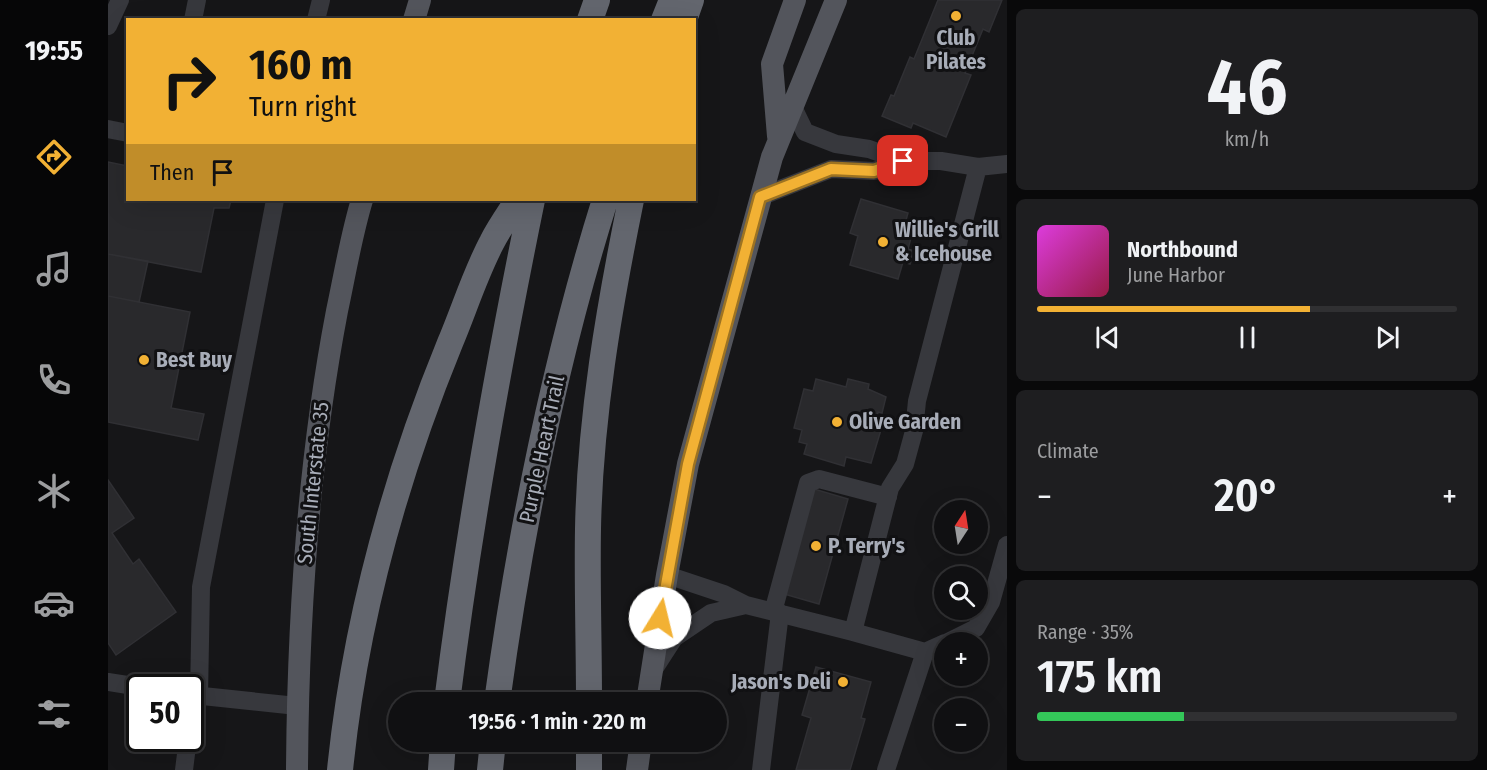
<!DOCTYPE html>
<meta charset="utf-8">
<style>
body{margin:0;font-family:"Fira Sans Condensed",sans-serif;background:#1e1e20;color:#f1f3f6;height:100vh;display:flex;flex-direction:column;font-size:22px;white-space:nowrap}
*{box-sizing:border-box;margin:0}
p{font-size:20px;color:#9c9d9f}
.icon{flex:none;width:33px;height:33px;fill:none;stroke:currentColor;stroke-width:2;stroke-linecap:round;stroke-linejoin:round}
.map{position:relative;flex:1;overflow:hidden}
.panel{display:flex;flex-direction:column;gap:9px;padding:9px;background:#09090a;width:480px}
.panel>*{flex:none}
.hud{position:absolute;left:18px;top:18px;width:570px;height:183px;border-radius:0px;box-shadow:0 6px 24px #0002,0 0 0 2px #303032;background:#f2b134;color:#111;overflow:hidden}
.needle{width:39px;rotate:12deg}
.controls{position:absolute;left:826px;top:500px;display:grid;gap:12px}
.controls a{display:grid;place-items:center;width:54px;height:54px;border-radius:50%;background:#101012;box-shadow:0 6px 24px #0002,0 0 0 2px #303032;font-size:30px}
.speed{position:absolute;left:18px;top:674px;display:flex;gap:12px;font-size:30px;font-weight:700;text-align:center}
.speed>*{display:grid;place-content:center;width:78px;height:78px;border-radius:50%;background:#101012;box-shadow:0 6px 24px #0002,0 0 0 2px #303032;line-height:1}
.speed .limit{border:3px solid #111;border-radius:9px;background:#fff;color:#111}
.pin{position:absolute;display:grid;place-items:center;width:51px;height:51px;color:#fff;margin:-26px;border-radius:12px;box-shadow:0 3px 9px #0006}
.me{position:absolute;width:66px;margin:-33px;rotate:9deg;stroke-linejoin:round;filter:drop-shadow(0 0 4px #0008)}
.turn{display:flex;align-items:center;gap:21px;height:126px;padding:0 24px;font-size:27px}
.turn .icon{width:78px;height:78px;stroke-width:2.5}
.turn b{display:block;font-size:42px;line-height:51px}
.then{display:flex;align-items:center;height:57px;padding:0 24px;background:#0003;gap:12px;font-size:22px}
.big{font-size:45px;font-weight:600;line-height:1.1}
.panel .card{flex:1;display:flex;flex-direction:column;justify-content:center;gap:9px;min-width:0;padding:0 21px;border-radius:9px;background:#1e1e20}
.panel .dial{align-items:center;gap:0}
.dial b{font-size:78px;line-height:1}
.song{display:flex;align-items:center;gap:18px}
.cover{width:72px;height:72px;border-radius:9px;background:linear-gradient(135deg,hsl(300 70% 55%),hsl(340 70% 35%))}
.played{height:6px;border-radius:3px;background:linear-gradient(90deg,#f2b134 65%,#303032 65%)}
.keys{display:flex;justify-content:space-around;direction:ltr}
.heat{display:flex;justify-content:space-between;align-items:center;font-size:33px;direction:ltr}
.charge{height:9px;border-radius:4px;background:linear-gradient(90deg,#34c759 35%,#303032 0)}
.trip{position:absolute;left:280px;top:692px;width:339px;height:60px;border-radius:30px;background:#101012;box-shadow:0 6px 24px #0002,0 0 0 2px #303032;font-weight:600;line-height:60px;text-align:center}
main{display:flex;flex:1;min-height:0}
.dock{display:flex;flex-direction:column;width:108px;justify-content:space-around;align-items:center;background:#060607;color:#9c9d9f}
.dock .icon{width:42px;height:42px}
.dock .on{color:#f2b134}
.dock b{font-size:27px;color:#f1f3f6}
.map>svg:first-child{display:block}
.building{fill:#29292c;stroke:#303034;stroke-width:1.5}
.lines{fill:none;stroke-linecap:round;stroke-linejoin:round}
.minor{stroke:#37383d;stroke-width:18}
.major{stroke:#53555c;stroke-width:22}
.highway{stroke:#63666e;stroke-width:26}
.route-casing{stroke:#9d7322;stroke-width:15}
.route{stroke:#f2b134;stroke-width:10}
.poi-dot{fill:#f2b134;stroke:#111113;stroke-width:2}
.labels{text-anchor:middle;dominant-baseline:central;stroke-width:6;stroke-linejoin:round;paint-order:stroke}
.poi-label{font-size:21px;font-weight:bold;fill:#a8adb8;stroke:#111113;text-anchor:start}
.street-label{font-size:21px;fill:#a8adb8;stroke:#111113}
</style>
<main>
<nav class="dock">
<b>19:55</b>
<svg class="icon on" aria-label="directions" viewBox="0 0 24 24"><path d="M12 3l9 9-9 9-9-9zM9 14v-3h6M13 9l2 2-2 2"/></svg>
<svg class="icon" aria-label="music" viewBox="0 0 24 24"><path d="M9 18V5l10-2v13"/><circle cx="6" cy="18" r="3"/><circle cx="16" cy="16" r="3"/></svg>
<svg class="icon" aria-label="phone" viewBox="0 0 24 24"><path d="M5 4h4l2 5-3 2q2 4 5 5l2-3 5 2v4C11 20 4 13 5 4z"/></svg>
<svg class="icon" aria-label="climate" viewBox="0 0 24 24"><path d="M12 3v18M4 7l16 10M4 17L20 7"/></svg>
<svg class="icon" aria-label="car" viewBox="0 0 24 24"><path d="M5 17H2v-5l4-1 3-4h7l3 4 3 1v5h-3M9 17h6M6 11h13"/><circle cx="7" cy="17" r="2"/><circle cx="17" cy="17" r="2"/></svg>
<svg class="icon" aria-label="filters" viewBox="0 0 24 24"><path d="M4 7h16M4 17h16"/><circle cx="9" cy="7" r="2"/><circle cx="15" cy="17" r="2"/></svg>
</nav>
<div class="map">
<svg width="899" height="770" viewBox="0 0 899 770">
<rect width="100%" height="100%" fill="#161618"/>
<path class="building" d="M 830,0 L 894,0 L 881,32 L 875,29 L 857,73 L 863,75 L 838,137 L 805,123 L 803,128 L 774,116 L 783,95 L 786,96 L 802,57 L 806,59 Z
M 0,162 L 20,166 L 20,200 L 123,200 L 121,208 L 106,208 L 93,272 L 0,254 Z
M 753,199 L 800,213 L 798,220 L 807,223 L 800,249 L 806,251 L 802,264 L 795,262 L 790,279 L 742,265 L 750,236 L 742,233 Z
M 0,254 L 40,261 L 31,302 L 0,296 Z
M 0,296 L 82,312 L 63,408 L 96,414 L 90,440 L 0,422 Z
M 708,379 L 738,387 L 740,379 L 761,384 L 760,389 L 778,397 L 774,413 L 770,412 L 768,422 L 775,423 L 763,463 L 738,457 L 736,466 L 696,454 L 699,444 L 691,442 L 694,430 L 686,428 L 696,389 L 705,391 Z
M 0,480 L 26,518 L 4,533 L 25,564 L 31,559 L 68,612 L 8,655 L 0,643 Z
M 706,489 L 740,499 L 711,604 L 676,594 Z
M 708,667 L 763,682 L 753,718 L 757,719 L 742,770 L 688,770 L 703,718 L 694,715 Z"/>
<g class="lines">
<path class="minor" d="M 85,20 L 89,0
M 208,20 L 213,0
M 0,26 L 12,0
M 684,105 L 697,132 L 728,144 L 761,149 L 795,161 L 833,161 L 870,167 L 899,164
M 0,129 L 20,133
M 652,197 L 723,169 L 766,171 L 795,161
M 559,575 L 616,594 L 638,605 L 745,632
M 665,612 L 700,483 L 711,479 L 780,497
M 840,642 L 868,628 L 883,602 L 899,545
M 837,643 L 817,652 L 745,632 L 782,488 L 797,464 L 806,431 L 809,401 L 870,167
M 546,669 L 566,638 L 603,613 L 638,605
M 0,682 L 32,687
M 91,696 L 93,587 L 167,200
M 82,714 L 85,695 L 189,706
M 76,770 L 80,738
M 653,770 L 672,613
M 778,770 L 817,652"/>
<path class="major" d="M 306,20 L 312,0
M 670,136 L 664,64 L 687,0
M 539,702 L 559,575 L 580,464 L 664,157 L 728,0
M 189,770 C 190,616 200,462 229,311 C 237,274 243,236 254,200
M 529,770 L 533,741"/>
<path class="highway" d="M 482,20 L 489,0
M 556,20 L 564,0
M 576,20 L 583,0
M 339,702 C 360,533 390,366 424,200
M 389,702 C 412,533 446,363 497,200
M 481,702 C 481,644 479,586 480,529 C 482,418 501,308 523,200
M 481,741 L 481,770
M 232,770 C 247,622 286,480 342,343 C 356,310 367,274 384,242 C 391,228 401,214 410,200
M 333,770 L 335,741
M 382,770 L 385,741"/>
</g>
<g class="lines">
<defs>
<path id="route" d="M 552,618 L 580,464 L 652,197 L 723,169 L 766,171 L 795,161"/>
</defs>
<use href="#route" class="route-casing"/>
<use href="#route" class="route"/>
</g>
<g class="poi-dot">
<circle cx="848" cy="16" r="6"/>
<circle cx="775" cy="242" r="6"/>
<circle cx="36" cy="360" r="6"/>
<circle cx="729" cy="422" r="6"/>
<circle cx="708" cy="546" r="6"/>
<circle cx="735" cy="682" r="6"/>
</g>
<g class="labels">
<g class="poi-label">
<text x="848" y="38" text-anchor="middle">Club<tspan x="848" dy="24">Pilates</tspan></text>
<text x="787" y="230">Willie's Grill<tspan x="787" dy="24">&amp; Icehouse</tspan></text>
<text x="48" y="360">Best Buy</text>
<text x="741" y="422">Olive Garden</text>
<text x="720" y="546">P. Terry's</text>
<text x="723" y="682" text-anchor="end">Jason's Deli</text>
</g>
<g class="street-label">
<text transform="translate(434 449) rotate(-78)">Purple Heart Trail</text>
<text transform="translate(205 483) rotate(-84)">South Interstate 35</text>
</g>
</g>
</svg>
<div class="controls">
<a><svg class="needle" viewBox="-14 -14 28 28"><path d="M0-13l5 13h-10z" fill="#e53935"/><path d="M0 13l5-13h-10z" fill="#9c9d9f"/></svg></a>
<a><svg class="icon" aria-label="search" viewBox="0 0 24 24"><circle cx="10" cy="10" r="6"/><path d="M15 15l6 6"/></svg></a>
<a>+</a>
<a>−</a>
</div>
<div class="speed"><div class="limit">50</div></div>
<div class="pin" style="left:795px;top:161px;background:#d93025"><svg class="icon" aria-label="arrive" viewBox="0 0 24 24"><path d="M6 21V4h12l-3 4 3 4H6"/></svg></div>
<svg class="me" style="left:552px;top:618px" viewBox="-20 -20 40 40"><circle r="19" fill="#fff"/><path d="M0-13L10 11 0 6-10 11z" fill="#f2b134"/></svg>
<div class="trip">19:56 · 1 min · 220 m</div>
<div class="hud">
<div class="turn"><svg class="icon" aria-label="right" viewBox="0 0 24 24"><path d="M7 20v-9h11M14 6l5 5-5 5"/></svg><div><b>160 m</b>Turn right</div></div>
<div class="then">Then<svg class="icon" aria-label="arrive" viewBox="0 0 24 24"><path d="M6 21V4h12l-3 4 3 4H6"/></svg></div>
</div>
</div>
<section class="panel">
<div class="card dial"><b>46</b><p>km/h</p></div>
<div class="card">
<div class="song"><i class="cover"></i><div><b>Northbound</b><p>June Harbor</p></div></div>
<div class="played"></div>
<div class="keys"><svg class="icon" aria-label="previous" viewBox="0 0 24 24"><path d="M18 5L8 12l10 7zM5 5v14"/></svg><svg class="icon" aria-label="pause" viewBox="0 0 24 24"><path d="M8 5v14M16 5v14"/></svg><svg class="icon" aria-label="next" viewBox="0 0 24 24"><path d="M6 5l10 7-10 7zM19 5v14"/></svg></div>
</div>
<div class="card"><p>Climate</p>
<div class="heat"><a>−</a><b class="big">20°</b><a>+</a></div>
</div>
<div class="card"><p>Range · 35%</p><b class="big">175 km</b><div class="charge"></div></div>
</section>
</main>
